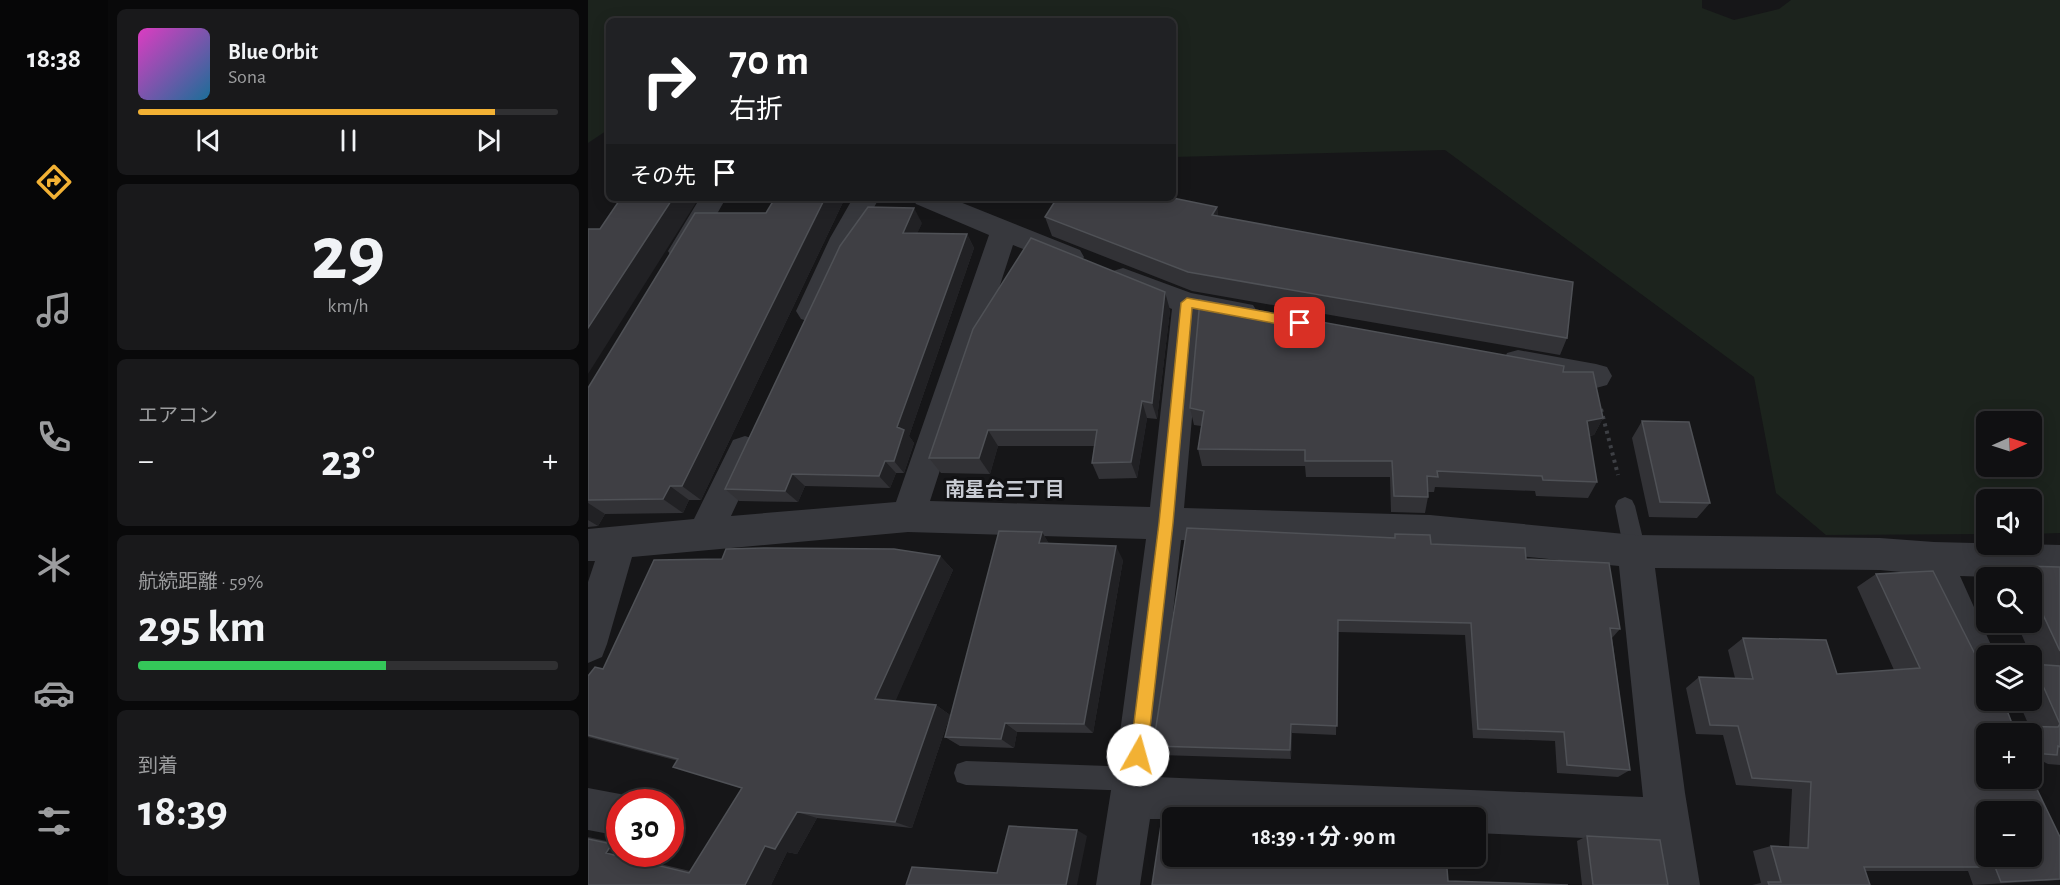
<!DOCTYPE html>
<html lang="ja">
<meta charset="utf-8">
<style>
body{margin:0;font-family:"Alegreya Sans","Noto Sans JP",sans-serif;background:#19191b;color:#f1f3f6;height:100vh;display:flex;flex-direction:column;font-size:22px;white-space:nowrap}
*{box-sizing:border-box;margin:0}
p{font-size:20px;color:#9c9d9f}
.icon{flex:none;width:33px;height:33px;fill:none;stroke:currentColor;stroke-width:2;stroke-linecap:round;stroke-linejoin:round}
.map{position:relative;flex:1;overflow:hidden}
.details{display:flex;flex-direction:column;gap:9px;padding:9px;background:#09090a;width:480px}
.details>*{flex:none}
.banner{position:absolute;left:18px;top:18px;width:570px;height:183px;border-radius:9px;box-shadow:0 3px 15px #0003,0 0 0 2px #303032;background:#202124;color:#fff;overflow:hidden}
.needle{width:39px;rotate:87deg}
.buttons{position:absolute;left:1388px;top:411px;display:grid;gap:12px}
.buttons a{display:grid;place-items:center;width:66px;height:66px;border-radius:9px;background:#101012;box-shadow:0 3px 15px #0003,0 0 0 2px #303032;font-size:30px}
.speed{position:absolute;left:18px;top:789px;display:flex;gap:12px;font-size:30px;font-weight:700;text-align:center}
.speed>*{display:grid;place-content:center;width:78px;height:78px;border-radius:50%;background:#101012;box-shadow:0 3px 15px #0003,0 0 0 2px #303032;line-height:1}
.speed .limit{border:9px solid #d22;background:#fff;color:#111}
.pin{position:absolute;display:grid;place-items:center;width:51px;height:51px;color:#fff;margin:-26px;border-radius:12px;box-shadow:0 3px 9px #0006}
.me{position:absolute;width:66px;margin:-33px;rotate:7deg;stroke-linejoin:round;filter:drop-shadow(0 0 4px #0008)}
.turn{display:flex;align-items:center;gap:21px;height:126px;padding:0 24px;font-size:27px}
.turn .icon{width:78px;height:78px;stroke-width:2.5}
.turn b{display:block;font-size:42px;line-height:51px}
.then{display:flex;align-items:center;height:57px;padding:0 24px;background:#0003;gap:12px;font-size:22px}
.big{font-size:45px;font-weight:700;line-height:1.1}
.details .card{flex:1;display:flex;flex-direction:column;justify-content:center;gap:9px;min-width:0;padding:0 21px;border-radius:9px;background:#19191b}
.details .dial{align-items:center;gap:0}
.dial b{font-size:78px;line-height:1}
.song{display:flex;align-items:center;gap:18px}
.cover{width:72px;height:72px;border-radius:9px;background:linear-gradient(135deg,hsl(310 70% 55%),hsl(200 70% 35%))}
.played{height:6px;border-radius:3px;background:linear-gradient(90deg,#f2b134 85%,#303032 85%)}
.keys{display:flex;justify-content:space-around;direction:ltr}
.heat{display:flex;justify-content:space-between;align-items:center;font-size:33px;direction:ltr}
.charge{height:9px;border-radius:4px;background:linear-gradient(90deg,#34c759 59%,#303032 0)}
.trip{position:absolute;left:574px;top:807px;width:324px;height:60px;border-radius:9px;background:#101012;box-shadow:0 3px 15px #0003,0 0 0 2px #303032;font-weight:700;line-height:60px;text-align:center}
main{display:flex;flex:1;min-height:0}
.menu{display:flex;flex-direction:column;width:108px;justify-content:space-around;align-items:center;background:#060607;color:#9c9d9f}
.menu .icon{width:42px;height:42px}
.menu .current{color:#f2b134}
.menu b{font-size:27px;color:#f1f3f6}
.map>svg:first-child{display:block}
.green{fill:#1c231d;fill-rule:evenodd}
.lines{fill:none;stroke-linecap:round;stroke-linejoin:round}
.path{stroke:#3d3f44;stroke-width:4;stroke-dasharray:3 4.5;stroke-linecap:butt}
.lane{fill:#37383d;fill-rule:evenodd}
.street{fill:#37383d;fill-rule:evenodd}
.wall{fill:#323236}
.shaded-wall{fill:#212124}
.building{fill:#3f3f44;stroke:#4f5156;stroke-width:1.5;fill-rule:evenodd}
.route{fill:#f2b134;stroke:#9d7322;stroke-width:1.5}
.labels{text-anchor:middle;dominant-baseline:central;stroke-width:6;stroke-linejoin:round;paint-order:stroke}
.neighbourhood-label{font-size:20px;font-weight:bold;fill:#c9ccd4;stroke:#111113}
</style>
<main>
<nav class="menu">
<b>18:38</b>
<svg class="icon current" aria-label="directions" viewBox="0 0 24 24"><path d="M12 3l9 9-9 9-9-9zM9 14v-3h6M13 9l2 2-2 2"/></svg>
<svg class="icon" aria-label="music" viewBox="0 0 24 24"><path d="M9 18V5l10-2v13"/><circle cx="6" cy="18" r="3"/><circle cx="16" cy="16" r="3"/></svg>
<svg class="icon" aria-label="phone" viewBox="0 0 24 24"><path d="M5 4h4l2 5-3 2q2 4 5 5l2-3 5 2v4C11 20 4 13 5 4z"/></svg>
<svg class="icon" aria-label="climate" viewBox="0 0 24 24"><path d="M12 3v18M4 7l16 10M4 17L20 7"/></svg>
<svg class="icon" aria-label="car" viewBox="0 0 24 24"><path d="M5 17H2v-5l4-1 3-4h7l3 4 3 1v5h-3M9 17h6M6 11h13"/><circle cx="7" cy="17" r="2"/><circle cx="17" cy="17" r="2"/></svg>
<svg class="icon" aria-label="filters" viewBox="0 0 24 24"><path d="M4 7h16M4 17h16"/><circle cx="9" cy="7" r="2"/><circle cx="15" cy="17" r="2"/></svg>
</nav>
<section class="details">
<div class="card">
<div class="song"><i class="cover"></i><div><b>Blue Orbit</b><p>Sona</p></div></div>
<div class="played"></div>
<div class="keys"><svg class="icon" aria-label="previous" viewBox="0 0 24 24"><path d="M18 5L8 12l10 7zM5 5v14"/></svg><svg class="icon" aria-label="pause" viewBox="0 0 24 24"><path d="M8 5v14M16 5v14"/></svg><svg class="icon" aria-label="next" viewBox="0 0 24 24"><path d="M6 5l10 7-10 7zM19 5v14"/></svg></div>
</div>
<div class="card dial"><b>29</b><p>km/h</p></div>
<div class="card"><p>エアコン</p>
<div class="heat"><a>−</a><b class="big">23°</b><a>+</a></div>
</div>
<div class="card"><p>航続距離 · 59%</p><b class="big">295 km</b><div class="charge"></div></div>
<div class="card"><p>到着</p><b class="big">18:39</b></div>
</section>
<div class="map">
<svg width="1472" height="885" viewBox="0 0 1472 885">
<rect width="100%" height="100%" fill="#161618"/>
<path class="green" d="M 0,0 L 1114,0 L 1114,8 L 1146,20 L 1191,9 L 1203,0 L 1472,0 L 1472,533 L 1443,534 L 1443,500 L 1398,500 L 1398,534 L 1238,535 L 1188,493 L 1166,377 L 857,150 L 585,157 L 585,21 L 21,21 L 21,129 L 0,143 ZM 1398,422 L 1443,422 L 1443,466 L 1398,466 Z"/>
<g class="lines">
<path class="path" d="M 1013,409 L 1030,475"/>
<path class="lane" d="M 1037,497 L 1044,500 L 1047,506 L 1058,551 L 1054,558 L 1047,561 L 1040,558 L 1036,551 L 1027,506 L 1030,500 Z
M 378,761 L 548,767 L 557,770 L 560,779 L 557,788 L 548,791 L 378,785 L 369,782 L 366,773 L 369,764 Z"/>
<path class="street" d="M 112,198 L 138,198 L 104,258 L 94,261 L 84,258 L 80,251 Z
M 265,198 L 291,198 L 270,238 L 233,319 L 223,322 L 213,319 L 208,311 L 242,238 Z
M 324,198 L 362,198 L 492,250 L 496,257 L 492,264 L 482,267 L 425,245 L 342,501 L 562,507 L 584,309 L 525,285 L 521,278 L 525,271 L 535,268 L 603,293 L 665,305 L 670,313 L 665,321 L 655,324 L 613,316 L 596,508 L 842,515 L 1047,535 L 1292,538 L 1346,542 L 1472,545 L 1472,579 L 1372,576 L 1408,656 L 1398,656 L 1398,698 L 1384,692 L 1334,574 L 1292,570 L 1067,568 L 1097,793 L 1112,885 L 1068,885 L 1061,841 L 888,833 L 888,818 L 562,819 L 552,885 L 508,885 L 531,740 L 558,539 L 320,532 L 44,557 L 19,644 L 14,657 L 0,663 L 0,582 L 7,561 L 0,561 L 0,529 L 106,519 L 145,440 L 157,436 L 169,440 L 174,450 L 143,516 L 308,502 L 401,235 L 328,204 ZM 593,540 L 842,547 L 1031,566 L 1055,797 L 567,777 Z
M 930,350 L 1008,364 L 1019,367 L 1024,376 L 1019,385 L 1008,388 L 919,371 L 915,362 L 919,353 Z
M 0,788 L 32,794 L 47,800 L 48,802 L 32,802 L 32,836 L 0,830 Z"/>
</g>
<path class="wall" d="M 187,198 L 257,198 L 113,500 L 101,500 L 95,513 L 17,514 L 10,526 L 0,527 L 0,388 L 178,213 Z
M 629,207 L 630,216 L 979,338 L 972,355 L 604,291 L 464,236 L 457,217 Z
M 334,223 L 329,233 L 379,234 L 386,248 L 321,436 L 326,443 L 316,473 L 308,473 L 302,488 L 217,486 L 210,502 L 151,501 L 137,489 Z
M 582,310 L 569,419 L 559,418 L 549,478 L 511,479 L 504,463 L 506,446 L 410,446 L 402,474 L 353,473 L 341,458 Z
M 975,372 L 1015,418 L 1006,435 L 1001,436 L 1009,482 L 1000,498 L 948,496 L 947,491 L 847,487 L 846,492 L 840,492 L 840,497 L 837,513 L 803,512 L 802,477 L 718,477 L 717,466 L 614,466 L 610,449 L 613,426 L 606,425 L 602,408 Z
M 1054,421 L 1122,503 L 1109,518 L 1061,517 L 1044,438 Z
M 454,532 L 461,544 L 535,560 L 505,733 L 429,732 L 426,748 L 372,746 L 357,737 Z
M 807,534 L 843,544 L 938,559 L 1032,629 L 1024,638 L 1042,770 L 1030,777 L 969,773 L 967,741 L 885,738 L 877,635 L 750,632 L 748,735 L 704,733 L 703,759 L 572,755 L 565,746 L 807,538 Z
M 352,556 L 365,570 L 307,701 L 348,705 L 362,715 L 324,828 L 229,818 L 209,854 L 199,852 L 183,885 L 0,885 L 0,837 L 32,844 L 32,854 L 50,854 L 47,858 L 102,871 L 154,789 L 90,761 L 0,737 L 0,676 L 15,669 Z
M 1432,566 L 1472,567 L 1472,765 L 1460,764 L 1452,760 L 1443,762 L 1443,734 L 1398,734 L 1472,837 L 1472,880 L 1385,885 L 1380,871 L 1277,871 L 1282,885 L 1164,885 L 1173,883 L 1165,851 L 1183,846 L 1201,847 L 1204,789 L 1148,785 L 1135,735 L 1108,734 L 1098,688 L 1111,677 L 1147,678 L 1140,650 L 1155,638 L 1249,674 L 1306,670 L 1269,587 L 1288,574 L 1391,662 L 1425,726 L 1441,726 L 1430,700 L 1443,700 L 1443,664 L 1447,665 L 1428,622 L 1443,622 L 1443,578 L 1412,578 Z
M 999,836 L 1080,885 L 994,885 L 989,841 Z"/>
<path class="shaded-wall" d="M 85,198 L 111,198 L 0,374 L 0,328 Z
M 237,198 L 257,198 L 113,500 L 94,486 Z
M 629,207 L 631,226 L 624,215 Z
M 326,208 L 334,223 L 323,247 L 315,233 Z
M 379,234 L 386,248 L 321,436 L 326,443 L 316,473 L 306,461 L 309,427 Z
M 577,292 L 582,310 L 569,419 L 564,403 Z
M 554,401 L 559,418 L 549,478 L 543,462 Z
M 1015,418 L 1006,435 L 991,437 L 999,421 Z
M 400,430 L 410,446 L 402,474 L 391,458 Z
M 297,461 L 308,473 L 302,488 L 291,476 Z
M 204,474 L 217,486 L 210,502 L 197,491 Z
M 82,486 L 101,500 L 95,513 L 75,499 Z
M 0,503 L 17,514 L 10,526 L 0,520 Z
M 454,532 L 463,547 L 451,543 Z
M 528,546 L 535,560 L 505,733 L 496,724 Z
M 352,556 L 365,570 L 304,709 L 287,699 Z
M 348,705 L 362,715 L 324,828 L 307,822 Z
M 417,723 L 429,732 L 426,748 L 413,739 Z
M 703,724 L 704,733 L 703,759 L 702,750 Z
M 209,812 L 229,818 L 209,854 L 199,852 L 183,885 L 157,885 L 177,846 Z
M 489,830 L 499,836 L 489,885 L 478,885 Z
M 24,844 L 32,845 L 32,854 L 50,854 L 47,858 L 18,853 Z
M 634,856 L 639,856 L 638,869 L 634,865 Z"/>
<path class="building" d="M 33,198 L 85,198 L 0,328 L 0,229 L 12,229 Z
M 187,198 L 237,198 L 94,486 L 82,486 L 75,499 L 0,500 L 0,388 L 107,213 L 178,213 Z
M 469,198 L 585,198 L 629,207 L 624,215 L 985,282 L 979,338 L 600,272 L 457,217 Z
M 280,207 L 326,208 L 315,233 L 379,234 L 309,427 L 316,430 L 306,461 L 297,461 L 291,476 L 204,474 L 197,491 L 137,489 L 252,246 Z
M 443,238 L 577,292 L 564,403 L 554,401 L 543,462 L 504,463 L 509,430 L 400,430 L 391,458 L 341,458 L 385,329 Z
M 612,300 L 976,366 L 975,372 L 1005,372 L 1015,418 L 999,421 L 1009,482 L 955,480 L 954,476 L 849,471 L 850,477 L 839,476 L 840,497 L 806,496 L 804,461 L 717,461 L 717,450 L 610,449 L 616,411 L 602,408 Z
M 1054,421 L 1101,422 L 1122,503 L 1072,502 Z
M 599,528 L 807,538 L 807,534 L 842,535 L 843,544 L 937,548 L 938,559 L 1021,563 L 1032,629 L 1022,628 L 1042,770 L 979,765 L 976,732 L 890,729 L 883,623 L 750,620 L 749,726 L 703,724 L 702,750 L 565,746 Z
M 411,531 L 454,532 L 451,543 L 528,546 L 496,724 L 417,723 L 413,739 L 357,737 Z
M 179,548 L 306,549 L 352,556 L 287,699 L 348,705 L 307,822 L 209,812 L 187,849 L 177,846 L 157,885 L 0,885 L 0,839 L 24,844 L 18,853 L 101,873 L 154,788 L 85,767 L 90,759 L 0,735 L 0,676 L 7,667 L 15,669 L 66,560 L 134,559 L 138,549 Z
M 1432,566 L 1472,567 L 1472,651 L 1443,589 L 1443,578 L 1438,578 Z
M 1345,571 L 1391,662 L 1397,662 L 1398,664 L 1398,700 L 1415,700 L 1425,726 L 1470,727 L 1472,724 L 1456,688 L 1443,688 L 1443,664 L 1472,666 L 1472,747 L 1470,746 L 1469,755 L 1443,753 L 1443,734 L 1398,734 L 1398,778 L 1443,778 L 1443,777 L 1472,837 L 1472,879 L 1413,882 L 1407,867 L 1276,867 L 1282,885 L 1181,885 L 1180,882 L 1193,882 L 1183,846 L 1220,848 L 1223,782 L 1164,778 L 1150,726 L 1122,725 L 1111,677 L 1165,679 L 1155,638 L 1238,640 L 1249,674 L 1332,668 L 1288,574 ZM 1398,812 L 1443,812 L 1443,856 L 1398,856 Z
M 573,825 L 585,826 L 585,856 L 634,856 L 634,865 L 773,864 L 773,856 L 858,856 L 860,881 L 980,885 L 564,885 Z
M 421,826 L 489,830 L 478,885 L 318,885 L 324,867 L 409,873 Z
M 999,836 L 1072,840 L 1080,885 L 1005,885 Z"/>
<path class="route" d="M 599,298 L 712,318 L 719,323 L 712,328 L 604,308 L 585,523 L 559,755 L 557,761 L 550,764 L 544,761 L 542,755 L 571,523 L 593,303 Z"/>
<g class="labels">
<g class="neighbourhood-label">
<text x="417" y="490">南星台三丁目</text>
</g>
</g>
</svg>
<div class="buttons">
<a><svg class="needle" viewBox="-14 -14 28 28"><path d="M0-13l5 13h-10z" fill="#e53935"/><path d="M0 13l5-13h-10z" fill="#9c9d9f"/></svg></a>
<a><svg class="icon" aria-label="sound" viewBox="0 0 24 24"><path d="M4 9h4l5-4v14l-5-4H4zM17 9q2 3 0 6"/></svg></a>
<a><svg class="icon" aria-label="search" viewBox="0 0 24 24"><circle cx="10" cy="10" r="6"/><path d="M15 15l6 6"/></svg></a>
<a><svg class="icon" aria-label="layers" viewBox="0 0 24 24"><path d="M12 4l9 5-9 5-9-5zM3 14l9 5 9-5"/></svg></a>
<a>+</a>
<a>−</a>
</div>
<div class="speed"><div class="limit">30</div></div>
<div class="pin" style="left:712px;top:323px;background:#d93025"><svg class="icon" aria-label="arrive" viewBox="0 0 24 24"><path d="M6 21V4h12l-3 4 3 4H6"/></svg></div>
<svg class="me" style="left:550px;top:755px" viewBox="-20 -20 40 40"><circle r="19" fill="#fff"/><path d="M0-13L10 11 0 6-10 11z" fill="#f2b134"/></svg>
<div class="trip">18:39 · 1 分 · 90 m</div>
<div class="banner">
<div class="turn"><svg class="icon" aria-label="right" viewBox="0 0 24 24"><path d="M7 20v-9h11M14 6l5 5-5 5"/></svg><div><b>70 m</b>右折</div></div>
<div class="then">その先<svg class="icon" aria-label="arrive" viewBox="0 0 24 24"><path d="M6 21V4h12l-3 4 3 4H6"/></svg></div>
</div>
</div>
</main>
